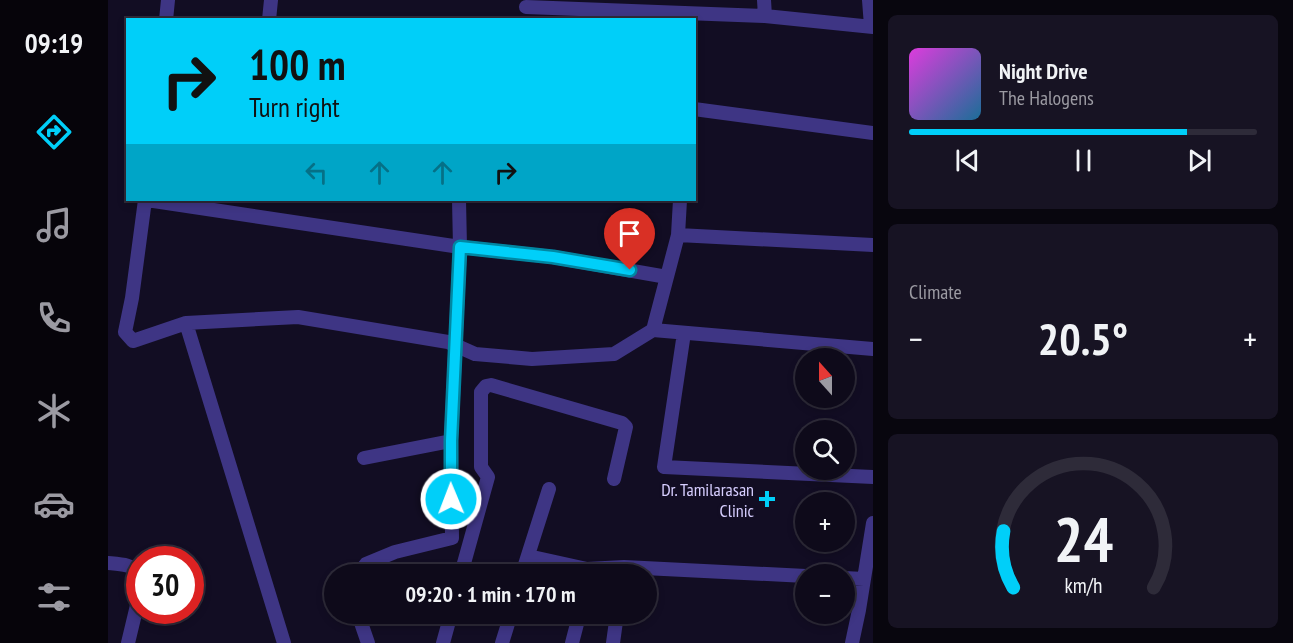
<!DOCTYPE html>
<meta charset="utf-8">
<style>
body{margin:0;font-family:"PT Sans Narrow",sans-serif;background:#171323;color:#f1f3f6;height:100vh;display:flex;flex-direction:column;font-size:22px;white-space:nowrap}
*{box-sizing:border-box;margin:0}
p{font-size:20px;color:#9b9aa2}
.icon{flex:none;width:33px;height:33px;fill:none;stroke:currentColor;stroke-width:2;stroke-linecap:round;stroke-linejoin:round}
.map{position:relative;flex:1;overflow:hidden}
.panel{display:flex;flex-direction:column;gap:15px;padding:15px;background:#08060e;width:420px}
.panel>*{flex:none}
.top-card{position:absolute;left:18px;top:18px;width:570px;height:183px;border-radius:0px;box-shadow:0 3px 9px #0003,0 0 0 2px #2e2b39;background:#00cff9;color:#111;overflow:hidden}
.needle{width:39px;rotate:339deg}
.controls{position:absolute;left:687px;top:348px;display:grid;gap:12px}
.controls a{display:grid;place-items:center;width:60px;height:60px;border-radius:50%;background:#0e0a1a;box-shadow:0 3px 9px #0003,0 0 0 2px #2e2b39;font-size:30px}
.speed{position:absolute;left:18px;top:546px;display:flex;gap:12px;font-size:30px;font-weight:700;text-align:center}
.speed>*{display:grid;place-content:center;width:78px;height:78px;border-radius:50%;background:#0e0a1a;box-shadow:0 3px 9px #0003,0 0 0 2px #2e2b39;line-height:1}
.speed .limit{border:9px solid #d22;background:#fff;color:#111}
.pin{position:absolute;display:grid;place-items:center;width:51px;height:51px;color:#fff;margin:-62px -26px;border-radius:50% 50% 50% 0;rotate:-45deg;box-shadow:0 0 6px #0007}
.pin .icon{rotate:45deg}
.me{position:absolute;width:66px;margin:-33px;rotate:359deg;stroke-linejoin:round;filter:drop-shadow(0 0 4px #0008)}
.turn{display:flex;align-items:center;gap:21px;height:126px;padding:0 24px;font-size:27px}
.turn .icon{width:78px;height:78px;stroke-width:2.5}
.turn b{display:block;font-size:42px;line-height:51px}
.lanes{display:flex;align-items:center;height:57px;padding:0 24px;background:#0003;justify-content:center;gap:30px;direction:ltr}
.lanes .off{opacity:.35}
.big{font-size:45px;font-weight:800;line-height:1.1}
.panel .tile{flex:1;display:flex;flex-direction:column;justify-content:center;gap:9px;min-width:0;padding:0 21px;border-radius:9px;background:#171323}
.panel .dial{align-items:center;gap:0}
.dial svg{height:156px;overflow:visible;fill:none;stroke:#2e2b39;stroke-width:7;stroke-linecap:round;text-anchor:middle}
.dial text{fill:#f1f3f6;stroke:none}
.song{display:flex;align-items:center;gap:18px}
.cover{width:72px;height:72px;border-radius:9px;background:linear-gradient(135deg,hsl(300 70% 55%),hsl(200 70% 35%))}
.played{height:6px;border-radius:3px;background:linear-gradient(90deg,#00cff9 80%,#2e2b39 80%)}
.keys{display:flex;justify-content:space-around;direction:ltr}
.heat{display:flex;justify-content:space-between;align-items:center;font-size:33px;direction:ltr}
.trip{position:absolute;left:216px;top:564px;width:333px;height:60px;border-radius:30px;background:#0e0a1a;box-shadow:0 3px 9px #0003,0 0 0 2px #2e2b39;font-weight:800;line-height:60px;text-align:center}
main{display:flex;flex:1;min-height:0}
.tab-bar{display:flex;flex-direction:column;width:108px;justify-content:space-around;align-items:center;background:#06040a;color:#9b9aa2}
.tab-bar .icon{width:42px;height:42px}
.tab-bar .current{color:#00cff9}
.tab-bar b{font-size:27px;color:#f1f3f6}
.map>svg:first-child{display:block}
.lines{fill:none;stroke-linecap:round;stroke-linejoin:round}
.street{stroke:#3e3584;stroke-width:14}
.route-casing{stroke:#0087a2;stroke-width:15}
.route{stroke:#00cff9;stroke-width:10}
.poi-dot{fill:#00cff9;stroke:#120d23;stroke-width:2}
.labels{text-anchor:middle;dominant-baseline:central;stroke-width:6;stroke-linejoin:round;paint-order:stroke}
.poi-label{font-size:18px;fill:#d7ceff;stroke:#120d23;text-anchor:end}
</style>
<main>
<nav class="tab-bar">
<b>09:19</b>
<svg class="icon current" aria-label="directions" viewBox="0 0 24 24"><path d="M12 3l9 9-9 9-9-9zM9 14v-3h6M13 9l2 2-2 2"/></svg>
<svg class="icon" aria-label="music" viewBox="0 0 24 24"><path d="M9 18V5l10-2v13"/><circle cx="6" cy="18" r="3"/><circle cx="16" cy="16" r="3"/></svg>
<svg class="icon" aria-label="phone" viewBox="0 0 24 24"><path d="M5 4h4l2 5-3 2q2 4 5 5l2-3 5 2v4C11 20 4 13 5 4z"/></svg>
<svg class="icon" aria-label="climate" viewBox="0 0 24 24"><path d="M12 3v18M4 7l16 10M4 17L20 7"/></svg>
<svg class="icon" aria-label="car" viewBox="0 0 24 24"><path d="M5 17H2v-5l4-1 3-4h7l3 4 3 1v5h-3M9 17h6M6 11h13"/><circle cx="7" cy="17" r="2"/><circle cx="17" cy="17" r="2"/></svg>
<svg class="icon" aria-label="filters" viewBox="0 0 24 24"><path d="M4 7h16M4 17h16"/><circle cx="9" cy="7" r="2"/><circle cx="15" cy="17" r="2"/></svg>
</nav>
<div class="map">
<svg width="765" height="643" viewBox="0 0 765 643">
<rect width="100%" height="100%" fill="#120d23"/>
<g class="lines">
<path class="street" d="M 656,0 L 657,16
M 761,0 L 763,26
M 418,7 L 657,16 L 765,27
M 58,20 L 60,0
M 161,20 L 163,0
M 586,109 L 765,133
M 37,200 L 24,298 L 17,332 L 25,341 L 78,323
M 39,200 L 352,247 L 445,257 L 559,277
M 570,235 L 765,245
M 545,330 L 765,349
M 576,333 L 556,467 L 765,477
M 256,458 L 343,441
M 420,556 L 479,569 L 516,567
M 0,563 C 12,564 25,564 32,575
M 250,574 L 258,564 L 287,552 L 344,538 L 343,441 L 352,247 L 351,200
M 353,574 L 380,477 L 373,467 L 373,392 L 378,386 L 383,385 L 514,423 L 518,427 L 506,479
M 414,574 L 441,489
M 515,574 L 516,567 L 698,576
M 736,578 L 756,579
M 250,614 L 260,643
M 20,643 L 32,593
M 176,643 L 78,323 L 190,317 L 340,342 L 367,354 L 424,359 L 506,354 L 545,330 L 570,235 L 572,200
M 335,643 L 343,614
M 394,643 L 403,614
M 464,643 L 470,620
M 505,643 L 509,614
M 744,643 L 751,610 L 765,523"/>
</g>
<g class="lines">
<defs>
<path id="route" d="M 343,499 L 343,441 L 352,247 L 445,257 L 522,270"/>
</defs>
<use href="#route" class="route-casing"/>
<use href="#route" class="route"/>
</g>
<path class="poi-dot" d="M656 490h6v6h6v6h-6v6h-6v-6h-6v-6h6z"/>
<g class="labels">
<g class="poi-label">
<text x="646" y="489">Dr. Tamilarasan<tspan x="646" dy="21">Clinic</tspan></text>
</g>
</g>
</svg>
<div class="controls">
<a><svg class="needle" viewBox="-14 -14 28 28"><path d="M0-13l5 13h-10z" fill="#e53935"/><path d="M0 13l5-13h-10z" fill="#9b9aa2"/></svg></a>
<a><svg class="icon" aria-label="search" viewBox="0 0 24 24"><circle cx="10" cy="10" r="6"/><path d="M15 15l6 6"/></svg></a>
<a>+</a>
<a>−</a>
</div>
<div class="speed"><div class="limit">30</div></div>
<div class="pin" style="left:522px;top:270px;background:#d93025"><svg class="icon" aria-label="arrive" viewBox="0 0 24 24"><path d="M6 21V4h12l-3 4 3 4H6"/></svg></div>
<svg class="me" style="left:343px;top:499px" viewBox="-20 -20 40 40"><circle r="17" fill="#00cff9" stroke="#fff" stroke-width="3"/><path d="M0-11L8 9 0 5-8 9z" fill="#fff"/></svg>
<div class="trip">09:20 · 1 min · 170 m</div>
<div class="top-card">
<div class="turn"><svg class="icon" aria-label="right" viewBox="0 0 24 24"><path d="M7 20v-9h11M14 6l5 5-5 5"/></svg><div><b>100 m</b>Turn right</div></div>
<div class="lanes"><svg class="icon off" aria-label="left" viewBox="0 0 24 24"><path d="M17 20v-9H6M10 6l-5 5 5 5"/></svg><svg class="icon off" aria-label="ahead" viewBox="0 0 24 24"><path d="M12 20V5M6 11l6-6 6 6"/></svg><svg class="icon off" aria-label="ahead" viewBox="0 0 24 24"><path d="M12 20V5M6 11l6-6 6 6"/></svg><svg class="icon" aria-label="right" viewBox="0 0 24 24"><path d="M7 20v-9h11M14 6l5 5-5 5"/></svg></div>
</div>
</div>
<section class="panel">
<div class="tile">
<div class="song"><i class="cover"></i><div><b>Night Drive</b><p>The Halogens</p></div></div>
<div class="played"></div>
<div class="keys"><svg class="icon" aria-label="previous" viewBox="0 0 24 24"><path d="M18 5L8 12l10 7zM5 5v14"/></svg><svg class="icon" aria-label="pause" viewBox="0 0 24 24"><path d="M8 5v14M16 5v14"/></svg><svg class="icon" aria-label="next" viewBox="0 0 24 24"><path d="M6 5l10 7-10 7zM19 5v14"/></svg></div>
</div>
<div class="tile"><p>Climate</p>
<div class="heat"><a>−</a><b class="big">20.5°</b><a>+</a></div>
</div>
<div class="tile dial"><svg viewBox="0 0 100 80">
<path d="M14 69A42 42 0 1 1 86 69"/>
<path d="M14 69A42 42 0 0 1 9 40" stroke="#00cff9"/>
<text x="50" y="56" font-size="32" font-weight="700">24</text>
<text x="50" y="72" font-size="11">km/h</text>
</svg></div>
</section>
</main>
